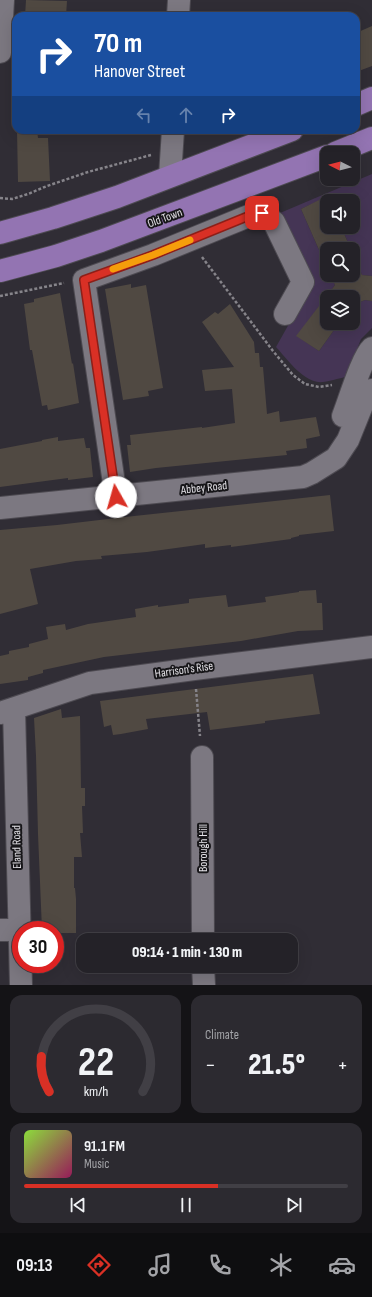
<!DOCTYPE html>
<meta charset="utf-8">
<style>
body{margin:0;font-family:"Sofia Sans Condensed",sans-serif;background:#2c2a30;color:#f1f3f6;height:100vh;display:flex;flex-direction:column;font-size:15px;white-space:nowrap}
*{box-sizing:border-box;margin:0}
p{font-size:13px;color:#a3a4a8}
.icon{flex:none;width:22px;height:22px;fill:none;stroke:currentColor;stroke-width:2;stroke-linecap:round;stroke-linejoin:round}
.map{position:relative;height:985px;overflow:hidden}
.side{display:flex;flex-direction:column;gap:10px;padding:10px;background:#141316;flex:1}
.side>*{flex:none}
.banner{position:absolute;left:12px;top:12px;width:348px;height:122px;border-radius:12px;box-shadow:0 4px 16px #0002,0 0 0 1px #413f45;background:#1a4fa0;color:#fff;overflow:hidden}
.needle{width:26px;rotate:276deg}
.tools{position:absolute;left:320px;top:146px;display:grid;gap:8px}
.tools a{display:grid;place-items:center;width:40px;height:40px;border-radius:8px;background:#242228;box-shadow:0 4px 16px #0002,0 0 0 1px #413f45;font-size:20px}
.speed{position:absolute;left:12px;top:921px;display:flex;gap:8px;font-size:20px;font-weight:700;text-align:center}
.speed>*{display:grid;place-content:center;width:52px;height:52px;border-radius:50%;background:#242228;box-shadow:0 4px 16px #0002,0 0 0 1px #413f45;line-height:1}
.speed .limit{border:6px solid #d22;background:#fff;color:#111}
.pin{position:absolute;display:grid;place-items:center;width:34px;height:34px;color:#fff;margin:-17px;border-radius:8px;box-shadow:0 2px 6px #0006}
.me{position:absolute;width:44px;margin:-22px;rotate:353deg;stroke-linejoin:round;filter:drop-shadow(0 0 3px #0008)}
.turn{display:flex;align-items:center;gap:14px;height:84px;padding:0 16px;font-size:18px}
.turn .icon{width:52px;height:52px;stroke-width:2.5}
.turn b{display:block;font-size:28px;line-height:34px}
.lanes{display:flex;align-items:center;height:38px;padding:0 16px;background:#0003;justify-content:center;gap:20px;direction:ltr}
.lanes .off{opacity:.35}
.big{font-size:30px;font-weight:800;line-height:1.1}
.side .widget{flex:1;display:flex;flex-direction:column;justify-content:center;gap:6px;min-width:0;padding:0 14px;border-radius:12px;background:#2c2a30}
.side .dial{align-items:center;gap:0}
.dial svg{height:104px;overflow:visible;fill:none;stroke:#413f45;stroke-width:7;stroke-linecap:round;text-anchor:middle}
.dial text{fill:#f1f3f6;stroke:none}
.song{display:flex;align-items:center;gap:12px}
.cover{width:48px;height:48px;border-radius:6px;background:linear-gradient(135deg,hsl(90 70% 55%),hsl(330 70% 35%))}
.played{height:4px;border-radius:2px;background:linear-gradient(90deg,#d93025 60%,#413f45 60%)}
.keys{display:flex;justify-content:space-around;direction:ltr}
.heat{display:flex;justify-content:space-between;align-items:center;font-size:22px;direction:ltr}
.side .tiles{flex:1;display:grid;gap:10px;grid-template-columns:1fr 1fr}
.widget:last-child{grid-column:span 2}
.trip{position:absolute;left:76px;top:933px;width:222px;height:40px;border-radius:12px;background:#242228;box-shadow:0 4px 16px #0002,0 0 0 1px #413f45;font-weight:800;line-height:40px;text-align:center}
.menu{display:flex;height:64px;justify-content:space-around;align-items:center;background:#0e0e10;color:#a3a4a8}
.menu .icon{width:28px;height:28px}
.menu .current{color:#d93025}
.menu b{font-size:18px;color:#f1f3f6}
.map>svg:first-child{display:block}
.green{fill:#453555}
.building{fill:#504942}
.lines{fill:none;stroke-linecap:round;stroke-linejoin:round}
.minor-casing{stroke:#4d4a51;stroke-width:24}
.major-casing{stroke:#4d4a51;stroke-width:24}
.path{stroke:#86848a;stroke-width:2.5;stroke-dasharray:3 2;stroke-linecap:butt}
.minor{stroke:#7c7881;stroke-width:22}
.major{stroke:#9374b2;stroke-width:22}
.route-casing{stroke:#8d1f18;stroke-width:10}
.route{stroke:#d93025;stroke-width:7}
.slow{stroke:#f59e0b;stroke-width:7}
.labels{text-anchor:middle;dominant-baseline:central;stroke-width:4;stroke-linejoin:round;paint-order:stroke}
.street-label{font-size:12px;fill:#e3e1e6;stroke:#171619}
</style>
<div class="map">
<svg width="372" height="985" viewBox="0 0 372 985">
<rect width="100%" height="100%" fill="#302d35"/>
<path class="green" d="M 372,174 L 372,276 L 362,275 L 353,255 L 353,249 L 351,249 L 341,227 L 353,227 L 353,201 L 329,201 L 327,197 L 301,209 L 327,268 L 327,275 L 330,275 L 335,285 L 297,336 L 319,351 L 339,323 L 353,323 L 353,305 L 365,300 L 372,301 L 372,328 L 361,339 L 346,377 C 339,378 325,383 318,382 C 301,379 287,359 276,347 L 312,283 L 280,213 Z"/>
<path class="building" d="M 26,0 L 67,1 L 66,16 L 25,16 Z
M 372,26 L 372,66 L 356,72 L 356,33 Z
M 17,130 L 37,130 L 38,138 L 48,138 L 50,181 L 18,182 Z
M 327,196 L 329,201 L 327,201 L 327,227 L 341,227 L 351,249 L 327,249 L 327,268 L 301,209 Z
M 353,255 L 362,275 L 372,276 L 372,301 L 365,300 L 353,305 L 353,297 L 327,297 L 327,323 L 339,323 L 319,351 L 296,336 L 335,285 L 330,275 L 353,275 Z
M 131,284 L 131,288 L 146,285 L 163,388 L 148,391 L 149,396 L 123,400 L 105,289 Z
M 60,293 L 72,364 L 73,363 L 79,403 L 48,410 L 47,405 L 42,406 L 32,350 L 30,350 L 24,304 L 34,302 L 34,299 Z
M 230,304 L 254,342 L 255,353 L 259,353 L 260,367 L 263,367 L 267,414 L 279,411 L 280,422 L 316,417 L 320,436 L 306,439 L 307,448 L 286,451 L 287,455 L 156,468 L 130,472 L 127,445 L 131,445 L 130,435 L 202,427 L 202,428 L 235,423 L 232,389 L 205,391 L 202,370 L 234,367 L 202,322 L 215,312 L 218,314 Z
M 58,437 L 58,441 L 84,438 L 86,448 L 90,448 L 93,477 L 68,480 L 68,478 L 0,487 L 0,449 L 42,441 L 42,440 Z
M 330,495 L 334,531 L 299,535 L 299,536 L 291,538 L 291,539 L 231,547 L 231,545 L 205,548 L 205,544 L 147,552 L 101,556 L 102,559 L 76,561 L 30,569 L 38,604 L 0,614 L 0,530 L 57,525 L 125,517 Z
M 316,590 L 317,603 L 322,603 L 323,630 L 298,631 L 241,641 L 104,657 L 43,670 L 43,673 L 28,677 L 28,680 L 0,684 L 0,656 L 9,654 L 9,651 L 29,647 L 29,644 L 48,639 L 46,627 L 65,624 L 66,630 L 88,624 L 136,617 L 135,609 L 158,605 L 158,607 L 189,603 L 189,599 L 226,595 L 228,607 L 266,602 L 265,597 L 299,592 L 299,591 Z
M 313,674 L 320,714 L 265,721 L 265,723 L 210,730 L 207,712 L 146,719 L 148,729 L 121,734 L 113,735 L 111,725 L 104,727 L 100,701 Z
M 61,709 L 62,718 L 80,716 L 81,788 L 85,788 L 85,806 L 82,806 L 83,833 L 80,833 L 82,857 L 74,857 L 74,888 L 75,888 L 76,899 L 76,933 L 55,933 L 55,930 L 42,930 L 38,834 L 36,756 L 34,718 Z"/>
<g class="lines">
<defs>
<path id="minor" d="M 178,16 L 179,0
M 0,52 L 3,0
M 170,176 L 173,130
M 343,416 C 349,401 362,357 372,348
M 116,497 L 84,280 L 153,255 L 251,215 L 262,213 L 274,222 L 303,282 L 285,314
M 0,508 L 303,477 L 312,473 L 336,458 L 348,440 L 365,398 L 372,390
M 14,709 L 21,985
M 0,713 L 90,683 L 194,669 L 372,647
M 202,757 L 203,940
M 0,930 L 19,930
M 203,966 L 204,985"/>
<path id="major" d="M 356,105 L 372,98
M 335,153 L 372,138
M 0,233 L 53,218 L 117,197 L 292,130
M 0,271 L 56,256 L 101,241 L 327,156"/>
</defs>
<use href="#minor" class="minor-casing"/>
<use href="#major" class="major-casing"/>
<path class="path" d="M 0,198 L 12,199 L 28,194 L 47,186 L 88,172 L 151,155
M 202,257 L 273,351 L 293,375 L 305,384 L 319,387 L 332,385
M 0,296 L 64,283
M 196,689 L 200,736"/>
<use href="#minor" class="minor"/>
<use href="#major" class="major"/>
</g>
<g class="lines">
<defs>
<path id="route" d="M 116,497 L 84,280 L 153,255 L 251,215 L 262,213"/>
</defs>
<use href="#route" class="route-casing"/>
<use href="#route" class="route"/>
<path class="slow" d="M 113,269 L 153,255 L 190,240"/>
</g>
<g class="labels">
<g class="street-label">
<text transform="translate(165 218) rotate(-20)">Old Town</text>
<text transform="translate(204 488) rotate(-6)">Abbey Road</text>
<text transform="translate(184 670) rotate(-8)">Harrison's Rise</text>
<text transform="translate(17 847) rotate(-91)">Eland Road</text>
<text transform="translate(203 848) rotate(-90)">Borough Hill</text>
</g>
</g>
</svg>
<div class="tools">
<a><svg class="needle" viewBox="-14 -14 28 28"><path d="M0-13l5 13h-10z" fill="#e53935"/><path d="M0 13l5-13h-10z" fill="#a3a4a8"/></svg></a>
<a><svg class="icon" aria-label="sound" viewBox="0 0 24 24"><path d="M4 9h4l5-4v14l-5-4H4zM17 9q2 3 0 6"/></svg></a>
<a><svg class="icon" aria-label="search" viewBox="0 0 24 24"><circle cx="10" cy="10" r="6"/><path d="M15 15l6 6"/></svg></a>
<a><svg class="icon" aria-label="layers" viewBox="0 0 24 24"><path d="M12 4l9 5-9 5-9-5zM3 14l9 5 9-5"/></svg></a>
</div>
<div class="speed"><div class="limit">30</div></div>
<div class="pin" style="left:262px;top:213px;background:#d93025"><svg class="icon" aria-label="arrive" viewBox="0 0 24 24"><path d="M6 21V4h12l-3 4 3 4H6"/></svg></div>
<svg class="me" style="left:116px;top:497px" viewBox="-20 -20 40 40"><circle r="19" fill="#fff"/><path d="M0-13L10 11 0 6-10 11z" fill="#d93025"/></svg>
<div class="trip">09:14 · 1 min · 130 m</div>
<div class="banner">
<div class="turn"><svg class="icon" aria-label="right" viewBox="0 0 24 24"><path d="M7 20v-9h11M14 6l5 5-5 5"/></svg><div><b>70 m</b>Hanover Street</div></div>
<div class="lanes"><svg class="icon off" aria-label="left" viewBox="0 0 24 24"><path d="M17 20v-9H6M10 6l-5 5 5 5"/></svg><svg class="icon off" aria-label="ahead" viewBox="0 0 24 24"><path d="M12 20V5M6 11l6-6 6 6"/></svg><svg class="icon" aria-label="right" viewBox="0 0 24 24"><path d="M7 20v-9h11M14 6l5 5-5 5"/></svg></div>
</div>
</div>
<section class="side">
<div class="tiles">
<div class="widget dial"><svg viewBox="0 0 100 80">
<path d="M14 69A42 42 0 1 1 86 69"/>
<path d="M14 69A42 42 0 0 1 8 42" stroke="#d93025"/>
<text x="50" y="56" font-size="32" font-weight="700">22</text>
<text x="50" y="72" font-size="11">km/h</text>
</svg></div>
<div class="widget"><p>Climate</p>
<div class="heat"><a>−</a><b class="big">21.5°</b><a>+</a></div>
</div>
<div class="widget">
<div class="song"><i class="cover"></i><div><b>91.1 FM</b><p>Music</p></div></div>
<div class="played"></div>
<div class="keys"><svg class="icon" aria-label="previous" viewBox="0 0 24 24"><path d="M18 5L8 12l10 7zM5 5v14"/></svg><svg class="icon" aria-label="pause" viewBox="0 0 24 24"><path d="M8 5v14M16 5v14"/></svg><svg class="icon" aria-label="next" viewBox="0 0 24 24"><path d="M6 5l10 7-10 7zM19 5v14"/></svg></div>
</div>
</div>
</section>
<nav class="menu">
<b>09:13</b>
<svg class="icon current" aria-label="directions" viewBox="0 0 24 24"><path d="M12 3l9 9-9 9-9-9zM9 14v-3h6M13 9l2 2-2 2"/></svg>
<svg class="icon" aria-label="music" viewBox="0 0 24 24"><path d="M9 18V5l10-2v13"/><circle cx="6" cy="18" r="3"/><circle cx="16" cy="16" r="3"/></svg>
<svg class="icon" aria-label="phone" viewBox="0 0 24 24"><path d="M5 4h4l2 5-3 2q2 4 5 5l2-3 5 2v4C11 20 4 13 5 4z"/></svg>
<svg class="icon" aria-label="climate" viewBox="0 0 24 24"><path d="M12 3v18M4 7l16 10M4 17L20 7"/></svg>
<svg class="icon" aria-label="car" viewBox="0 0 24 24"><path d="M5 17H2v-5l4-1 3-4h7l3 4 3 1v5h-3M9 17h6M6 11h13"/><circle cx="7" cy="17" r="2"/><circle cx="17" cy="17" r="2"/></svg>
</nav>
